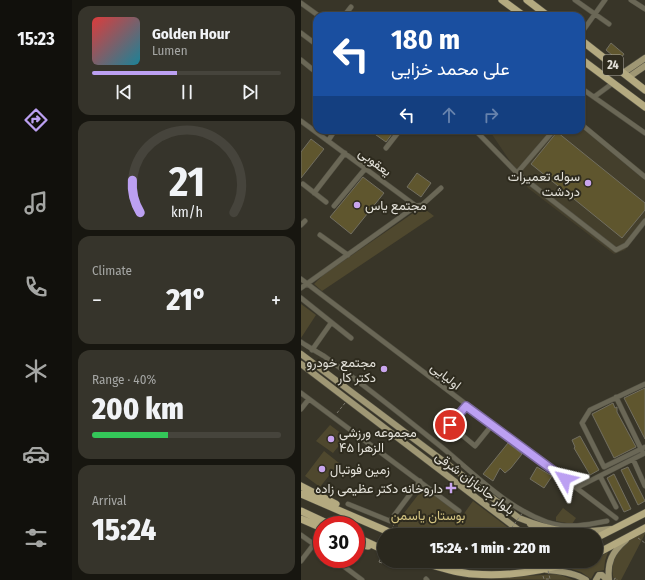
<!DOCTYPE html>
<meta charset="utf-8">
<style>
body{margin:0;font-family:"Fira Sans Condensed",Vazirmatn,sans-serif;background:#36342b;color:#f1f3f6;height:100vh;display:flex;flex-direction:column;font-size:15px;white-space:nowrap}
*{box-sizing:border-box;margin:0}
p{font-size:13px;color:#a5a6a4}
.icon{flex:none;width:22px;height:22px;fill:none;stroke:currentColor;stroke-width:2;stroke-linecap:round;stroke-linejoin:round}
.map{position:relative;flex:1;overflow:hidden}
.sheet{display:flex;flex-direction:column;gap:6px;padding:6px;background:#171610;width:229px}
.sheet>*{flex:none}
.top-card{position:absolute;left:12px;top:12px;width:272px;height:122px;border-radius:12px;box-shadow:0 1px 3px #0004,0 0 0 1px #46443c;background:#1a4fa0;color:#fff;overflow:hidden}
.speed{position:absolute;left:12px;top:516px;display:flex;gap:8px;font-size:20px;font-weight:700;text-align:center}
.speed>*{display:grid;place-content:center;width:52px;height:52px;border-radius:50%;background:#2a281e;box-shadow:0 1px 3px #0004,0 0 0 1px #46443c;line-height:1}
.speed .limit{border:6px solid #d22;background:#fff;color:#111}
.pin{position:absolute;display:grid;place-items:center;width:34px;height:34px;color:#fff;margin:-17px;border:2px solid #fff;border-radius:50%;box-shadow:0 1px 4px #0007}
.me{position:absolute;width:44px;margin:-22px;rotate:307deg;stroke-linejoin:round;filter:drop-shadow(0 0 3px #0008)}
.turn{display:flex;align-items:center;gap:14px;height:84px;padding:0 12px;font-size:18px}
.turn .icon{width:52px;height:52px;stroke-width:2.5}
.turn b{display:block;font-size:28px;line-height:34px}
.lanes{display:flex;align-items:center;height:38px;padding:0 12px;background:#0003;justify-content:center;gap:20px;direction:ltr}
.lanes .off{opacity:.35}
.big{font-size:30px;font-weight:800;line-height:1.1}
.sheet .tile{flex:1;display:flex;flex-direction:column;justify-content:center;gap:6px;min-width:0;padding:0 14px;border-radius:12px;background:#36342b}
.sheet .dial{align-items:center;gap:0}
.dial svg{height:104px;overflow:visible;fill:none;stroke:#46443c;stroke-width:7;stroke-linecap:round;text-anchor:middle}
.dial text{fill:#f1f3f6;stroke:none}
.song{display:flex;align-items:center;gap:12px}
.cover{width:48px;height:48px;border-radius:6px;background:linear-gradient(135deg,hsl(0 70% 55%),hsl(190 70% 35%))}
.played{height:4px;border-radius:2px;background:linear-gradient(90deg,#bca0f2 45%,#46443c 45%)}
.keys{display:flex;justify-content:space-around;direction:ltr}
.heat{display:flex;justify-content:space-between;align-items:center;font-size:22px;direction:ltr}
.charge{height:6px;border-radius:3px;background:linear-gradient(90deg,#34c759 40%,#46443c 0)}
.trip{position:absolute;left:76px;top:528px;width:226px;height:40px;border-radius:20px;background:#2a281e;box-shadow:0 1px 3px #0004,0 0 0 1px #46443c;font-weight:800;line-height:40px;text-align:center}
main{display:flex;flex:1;min-height:0}
.tab-bar{display:flex;flex-direction:column;width:72px;justify-content:space-around;align-items:center;background:#11100c;color:#a5a6a4}
.tab-bar .icon{width:28px;height:28px}
.tab-bar .on{color:#bca0f2}
.tab-bar b{font-size:18px;color:#f1f3f6}
.map>svg:first-child{display:block}
.built{fill:#443f2c}
.green{fill:#4f482e}
.building{fill:#5f562e;stroke:#716e60}
.lines{fill:none;stroke-linecap:round;stroke-linejoin:round}
.minor-casing{stroke:#535144;stroke-width:5.5}
.major-casing{stroke:#535144;stroke-width:7}
.highway-casing{stroke:#535144;stroke-width:8}
.path{stroke:#7c796e;stroke-width:1;stroke-dasharray:3 2;stroke-linecap:butt}
.minor{stroke:#6a6756;stroke-width:4.5}
.major{stroke:#9f9774;stroke-width:6}
.highway{stroke:#b4aa80;stroke-width:7}
.path-bridge{stroke:#7c796e;stroke-width:1;stroke-dasharray:3 2;stroke-linecap:butt}
.route-casing{stroke:#7a689d;stroke-width:10}
.route{stroke:#bca0f2;stroke-width:7}
.poi-dot{fill:#c9a5ee;stroke:#2e2b1e;stroke-width:1.5}
.labels{text-anchor:middle;dominant-baseline:central;stroke-width:4;stroke-linejoin:round;paint-order:stroke}
.shield{fill:#2e2b1e;stroke:#adaaa1;stroke-width:1}
.shield-label{font-size:12px;font-weight:bold;fill:#e3e1d9}
.street-label{font-size:13px;fill:#e3e1d9;stroke:#2e2b1e}
.poi-label{font-size:13px;fill:#e3e1d9;stroke:#2e2b1e;text-anchor:end}
.park-label{font-size:13px;fill:#d4c481;stroke:#2e2b1e}
</style>
<main>
<nav class="tab-bar">
<b>15:23</b>
<svg class="icon on" aria-label="directions" viewBox="0 0 24 24"><path d="M12 3l9 9-9 9-9-9zM9 14v-3h6M13 9l2 2-2 2"/></svg>
<svg class="icon" aria-label="music" viewBox="0 0 24 24"><path d="M9 18V5l10-2v13"/><circle cx="6" cy="18" r="3"/><circle cx="16" cy="16" r="3"/></svg>
<svg class="icon" aria-label="phone" viewBox="0 0 24 24"><path d="M5 4h4l2 5-3 2q2 4 5 5l2-3 5 2v4C11 20 4 13 5 4z"/></svg>
<svg class="icon" aria-label="climate" viewBox="0 0 24 24"><path d="M12 3v18M4 7l16 10M4 17L20 7"/></svg>
<svg class="icon" aria-label="car" viewBox="0 0 24 24"><path d="M5 17H2v-5l4-1 3-4h7l3 4 3 1v5h-3M9 17h6M6 11h13"/><circle cx="7" cy="17" r="2"/><circle cx="17" cy="17" r="2"/></svg>
<svg class="icon" aria-label="filters" viewBox="0 0 24 24"><path d="M4 7h16M4 17h16"/><circle cx="9" cy="7" r="2"/><circle cx="15" cy="17" r="2"/></svg>
</nav>
<section class="sheet">
<div class="tile">
<div class="song"><i class="cover"></i><div><b>Golden Hour</b><p>Lumen</p></div></div>
<div class="played"></div>
<div class="keys"><svg class="icon" aria-label="previous" viewBox="0 0 24 24"><path d="M18 5L8 12l10 7zM5 5v14"/></svg><svg class="icon" aria-label="pause" viewBox="0 0 24 24"><path d="M8 5v14M16 5v14"/></svg><svg class="icon" aria-label="next" viewBox="0 0 24 24"><path d="M6 5l10 7-10 7zM19 5v14"/></svg></div>
</div>
<div class="tile dial"><svg viewBox="0 0 100 80">
<path d="M14 69A42 42 0 1 1 86 69"/>
<path d="M14 69A42 42 0 0 1 8 44" stroke="#bca0f2"/>
<text x="50" y="56" font-size="32" font-weight="700">21</text>
<text x="50" y="72" font-size="11">km/h</text>
</svg></div>
<div class="tile"><p>Climate</p>
<div class="heat"><a>−</a><b class="big">21°</b><a>+</a></div>
</div>
<div class="tile"><p>Range · 40%</p><b class="big">200 km</b><div class="charge"></div></div>
<div class="tile"><p>Arrival</p><b class="big">15:24</b></div>
</section>
<div class="map">
<svg width="344" height="580" viewBox="0 0 344 580">
<rect width="100%" height="100%" fill="#383528"/>
<path class="built" d="M 280,121 L 344,173 L 344,225 L 324,250 L 313,254 L 227,188 L 188,130 L 280,130 Z"/>
<path class="green" d="M 121,207 L 133,216 L 21,291 L 13,284 L 22,275 Z
M 0,304 L 15,315 L 0,338 Z
M 29,425 L 45,437 L 32,453 L 15,441 Z
M 23,451 L 38,463 L 19,487 L 4,476 Z
M 124,492 L 130,493 L 162,515 L 172,501 L 213,532 L 214,535 L 116,535 L 97,528 L 97,521 L 117,495 Z
M 262,508 L 275,518 L 271,524 L 255,521 L 255,517 Z
M 344,530 L 344,534 L 320,580 L 313,580 C 306,556 324,541 344,530 Z
M 307,552 L 304,561 L 303,570 L 294,572 L 290,579 L 280,572 L 267,568 L 295,561 L 295,559 Z
M 257,574 L 273,580 L 173,579 Z"/>
<path class="building" d="M 310,43 L 323,54 L 318,61 L 305,50 Z
M 68,130 L 94,130 L 85,142 Z
M 256,132 L 344,203 L 344,210 L 321,238 L 230,164 Z
M 10,139 L 23,149 L 0,178 L 0,152 Z
M 116,173 L 130,183 L 120,197 L 106,187 Z
M 62,177 L 83,193 L 50,234 L 29,217 Z
M 344,388 L 344,439 L 323,398 Z
M 312,403 L 314,408 L 316,407 L 316,412 L 335,447 L 313,458 L 291,414 Z
M 279,436 L 298,470 L 289,475 L 273,448 L 274,447 L 271,440 Z
M 207,443 L 221,454 L 210,468 L 204,473 L 199,468 L 192,481 L 182,474 Z
M 236,467 L 251,476 L 243,488 L 229,479 Z
M 327,467 L 344,501 L 337,505 L 320,470 Z
M 313,474 L 330,509 L 323,512 L 306,478 Z"/>
<g class="lines">
<defs>
<path id="minor" d="M 274,0 L 308,24
M 330,0 L 344,9
M 0,3 L 18,16
M 43,16 L 50,7
M 281,32 L 304,0
M 0,33 L 16,45
M 0,60 L 16,73
M 280,88 L 344,133
M 293,97 L 312,83
M 0,121 L 115,206
M 280,124 L 344,177
M 174,130 L 216,173 L 315,250 L 325,245 L 344,221
M 27,141 L 34,130
M 85,148 L 99,130
M 216,173 L 253,130
M 2,184 L 25,202
M 13,193 L 44,153
M 33,206 L 64,169
M 0,225 L 4,221
M 19,235 L 47,255
M 0,279 L 315,518
M 0,288 L 115,206 L 121,205 L 140,188
M 0,298 L 50,338
M 0,342 C 7,347 15,351 23,356 C 60,383 97,412 133,441 C 169,469 203,507 246,522 C 266,529 286,525 306,521
M 11,350 L 30,323
M 344,384 L 289,410 L 281,423 L 303,467 L 344,447
M 0,393 L 158,511
M 315,397 L 341,451
M 165,406 L 149,425 L 174,446 L 191,425
M 0,409 L 8,399
M 332,459 L 344,486
M 299,476 L 315,507
M 275,488 L 344,453
M 47,504 L 89,521 L 119,481
M 0,535 L 21,550
M 33,559 L 61,580
M 0,561 L 13,544
M 125,579 L 126,580"/>
<path id="major" d="M 322,73 L 344,58
M 328,77 L 344,66
M 0,354 L 218,518 C 253,532 273,534 310,529
M 0,364 L 224,535
M 229,524 L 236,531 L 235,535
M 246,570 C 260,571 274,573 285,580
M 295,580 L 298,575 L 301,575 L 306,580
M 308,580 C 306,562 311,552 325,540"/>
<path id="highway" d="M 201,0 L 223,16
M 226,0 L 247,16
M 280,40 L 344,90
M 280,59 L 344,107
M 0,486 L 35,504
M 0,494 L 95,535
M 0,511 L 30,525
M 0,519 L 21,528
M 55,537 L 83,550
M 295,538 L 344,513
M 55,544 L 67,546
M 295,554 L 344,528
M 118,561 C 135,566 154,573 172,574 C 207,577 242,571 275,561"/>
</defs>
<use href="#minor" class="minor-casing"/>
<use href="#major" class="major-casing"/>
<use href="#highway" class="highway-casing"/>
<path class="path" d="M 107,134 L 110,130
M 36,413 L 44,403
M 337,538 L 344,543
M 78,562 L 81,563 L 83,560
M 242,576 L 243,579 L 249,579
M 313,580 L 314,578 L 316,579 L 316,580"/>
<use href="#minor" class="minor"/>
<use href="#major" class="major"/>
<use href="#highway" class="highway"/>
<path class="path-bridge" d="M 89,535 L 93,524
M 215,535 L 209,530 L 222,512
M 245,561 L 249,579
M 78,562 L 83,549"/>
</g>
<g class="lines">
<defs>
<path id="route" d="M 149,425 L 165,406 L 264,479"/>
</defs>
<use href="#route" class="route-casing"/>
<use href="#route" class="route"/>
</g>
<g class="poi-dot">
<circle cx="287" cy="183" r="4"/>
<circle cx="56" cy="205" r="4"/>
<circle cx="83" cy="369" r="4"/>
<circle cx="30" cy="439" r="4"/>
<circle cx="21" cy="469" r="4"/>
<path d="M148 482h4v4h4v4h-4v4h-4v-4h-4v-4h4z"/>
</g>
<g class="labels">
<rect class="shield" x="302" y="55" width="20" height="20" rx="3"/>
<g class="shield-label">
<text x="312" y="65">24</text>
</g>
<g class="street-label">
<text transform="translate(74 162) rotate(37)">یعقوبی</text>
<text transform="translate(145 376) rotate(38)">اولیایی</text>
<text transform="translate(174 483) rotate(37)">بلوار جانبازان شرقی</text>
</g>
<g class="poi-label">
<text x="279" y="176">سوله تعمیرات<tspan x="279" dy="15">دردشت</tspan></text>
<text x="64" y="205" text-anchor="start">مجتمع یاس</text>
<text x="75" y="362">مجتمع خودرو<tspan x="75" dy="15">دکتر کار</tspan></text>
<text x="38" y="432" text-anchor="start">مجموعه ورزشی<tspan x="38" dy="15">الزهرا ۴۵</tspan></text>
<text x="29" y="469" text-anchor="start">زمین فوتبال</text>
<text x="142" y="488">داروخانه دکتر عظیمی زاده</text>
</g>
<g class="park-label">
<text x="127" y="515">بوستان یاسمن</text>
</g>
</g>
</svg>
<div class="speed"><div class="limit">30</div></div>
<div class="pin" style="left:149px;top:425px;background:#d93025"><svg class="icon" aria-label="arrive" viewBox="0 0 24 24"><path d="M6 21V4h12l-3 4 3 4H6"/></svg></div>
<svg class="me" style="left:264px;top:479px" viewBox="-20 -20 40 40"><path d="M0-17L14 15 0 8-14 15z" fill="#bca0f2" stroke="#fff" stroke-width="4"/></svg>
<div class="trip">15:24 · 1 min · 220 m</div>
<div class="top-card">
<div class="turn"><svg class="icon" aria-label="left" viewBox="0 0 24 24"><path d="M17 20v-9H6M10 6l-5 5 5 5"/></svg><div><b>180 m</b>علی محمد خزایی</div></div>
<div class="lanes"><svg class="icon" aria-label="left" viewBox="0 0 24 24"><path d="M17 20v-9H6M10 6l-5 5 5 5"/></svg><svg class="icon off" aria-label="ahead" viewBox="0 0 24 24"><path d="M12 20V5M6 11l6-6 6 6"/></svg><svg class="icon off" aria-label="right" viewBox="0 0 24 24"><path d="M7 20v-9h11M14 6l5 5-5 5"/></svg></div>
</div>
</div>
</main>
